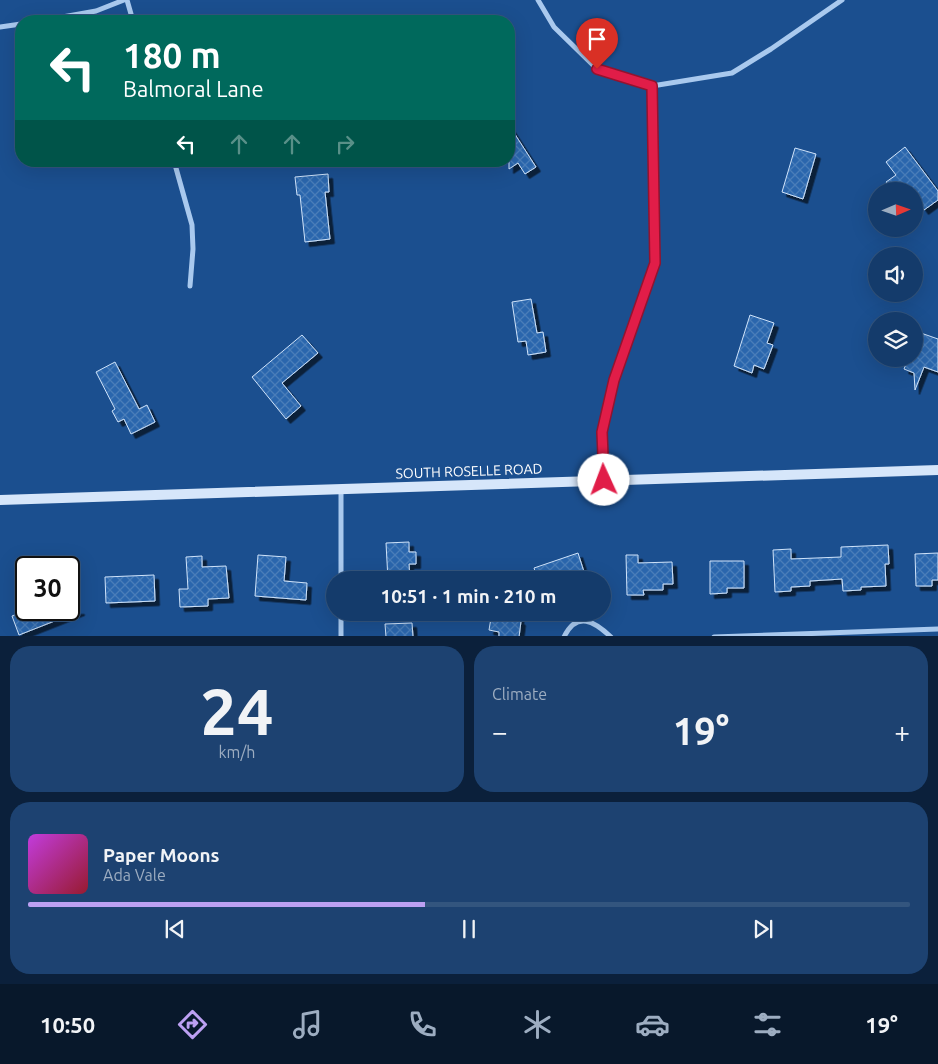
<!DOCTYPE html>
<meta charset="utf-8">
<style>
body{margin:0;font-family:Ubuntu,sans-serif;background:#1d4271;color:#f1f3f6;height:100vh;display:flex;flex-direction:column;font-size:19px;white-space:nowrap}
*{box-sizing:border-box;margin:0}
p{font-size:16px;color:#9dadc1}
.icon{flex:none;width:28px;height:28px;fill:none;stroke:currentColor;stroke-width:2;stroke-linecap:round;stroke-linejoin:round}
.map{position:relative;height:636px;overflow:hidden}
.sheet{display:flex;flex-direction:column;gap:10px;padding:10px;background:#0b203b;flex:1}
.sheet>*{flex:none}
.banner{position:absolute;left:15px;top:15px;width:500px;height:152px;border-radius:20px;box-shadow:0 5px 20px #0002,0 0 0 1px #33557e;background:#00695c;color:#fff;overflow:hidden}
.needle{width:32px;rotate:88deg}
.fabs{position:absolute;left:868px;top:182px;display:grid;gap:10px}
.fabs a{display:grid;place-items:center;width:55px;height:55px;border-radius:50%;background:#143b6b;box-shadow:0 5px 20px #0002,0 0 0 1px #33557e;font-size:25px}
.speed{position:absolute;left:15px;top:556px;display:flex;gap:10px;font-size:25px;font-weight:700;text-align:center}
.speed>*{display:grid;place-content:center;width:65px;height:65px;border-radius:50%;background:#143b6b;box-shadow:0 5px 20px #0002,0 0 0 1px #33557e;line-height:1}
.speed .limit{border:2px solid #111;border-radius:8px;background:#fff;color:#111}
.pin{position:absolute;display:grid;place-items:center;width:42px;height:42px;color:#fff;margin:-51px -21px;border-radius:50% 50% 50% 0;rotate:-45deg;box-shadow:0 0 5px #0007}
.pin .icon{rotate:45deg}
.me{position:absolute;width:55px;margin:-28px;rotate:358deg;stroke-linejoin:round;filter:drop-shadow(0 0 4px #0008)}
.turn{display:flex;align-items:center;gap:18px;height:105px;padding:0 25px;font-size:22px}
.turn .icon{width:65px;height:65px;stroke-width:2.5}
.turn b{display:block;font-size:35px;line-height:42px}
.lanes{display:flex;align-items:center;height:48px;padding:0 25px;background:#0003;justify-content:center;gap:25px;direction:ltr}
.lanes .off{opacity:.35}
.big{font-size:38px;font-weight:600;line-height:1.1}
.sheet .tile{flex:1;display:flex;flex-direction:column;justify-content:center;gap:8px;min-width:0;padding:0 18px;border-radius:20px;background:#1d4271}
.sheet .dial{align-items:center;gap:0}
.dial b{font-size:65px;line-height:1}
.song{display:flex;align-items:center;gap:15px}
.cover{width:60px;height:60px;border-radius:8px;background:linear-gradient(135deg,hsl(290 70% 55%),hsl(350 70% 35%))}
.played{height:5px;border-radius:2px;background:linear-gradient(90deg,#bca0f2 45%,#33557e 45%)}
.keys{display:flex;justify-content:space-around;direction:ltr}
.heat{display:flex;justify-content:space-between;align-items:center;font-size:28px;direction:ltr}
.sheet .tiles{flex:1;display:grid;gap:10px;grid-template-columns:1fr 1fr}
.tile:last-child{grid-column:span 2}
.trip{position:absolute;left:326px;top:571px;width:285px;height:50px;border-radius:25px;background:#143b6b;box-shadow:0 5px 20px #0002,0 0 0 1px #33557e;font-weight:600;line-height:50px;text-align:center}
.tabs{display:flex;height:80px;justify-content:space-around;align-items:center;background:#08182b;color:#9dadc1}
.tabs .icon{width:35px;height:35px}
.tabs .active{color:#bca0f2}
.tabs b{font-size:22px;color:#f1f3f6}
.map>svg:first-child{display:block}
.building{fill:url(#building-cross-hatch);stroke:#cfe3fa;filter:url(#shadow)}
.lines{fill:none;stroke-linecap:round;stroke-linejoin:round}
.street{stroke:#a9c9ee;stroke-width:5}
.secondary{stroke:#d6e6fa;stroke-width:10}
.route-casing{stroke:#92132f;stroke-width:12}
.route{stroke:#e11d48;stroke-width:9}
.labels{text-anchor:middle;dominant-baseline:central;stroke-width:5;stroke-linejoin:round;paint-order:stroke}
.street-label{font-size:14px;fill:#fff;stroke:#1b4f8f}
</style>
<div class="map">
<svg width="938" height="637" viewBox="0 0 938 637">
<defs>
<pattern id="building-cross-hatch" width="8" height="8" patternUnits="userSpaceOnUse" patternTransform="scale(1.25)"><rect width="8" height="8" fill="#2a66ad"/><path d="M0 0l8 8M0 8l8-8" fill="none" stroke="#4a7db9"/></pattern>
<filter id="shadow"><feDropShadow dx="4.5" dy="4.5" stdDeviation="0" flood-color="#0009"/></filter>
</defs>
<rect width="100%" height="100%" fill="#1b4f8f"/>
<path class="building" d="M 509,125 L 536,167 L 525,174 L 518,163 L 509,169 Z
M 905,147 L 938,191 L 938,200 L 924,210 L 914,196 L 914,191 L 893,191 L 886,182 L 896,175 L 886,162 Z
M 795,148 L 816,154 L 803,199 L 782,192 Z
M 328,174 L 329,192 L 325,192 L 330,239 L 305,242 L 300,195 L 297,195 L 295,177 Z
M 531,299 L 537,333 L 543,332 L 546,352 L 528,355 L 526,341 L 518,342 L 512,302 Z
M 750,315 L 774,323 L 767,343 L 773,345 L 764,369 L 754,365 L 752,373 L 734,366 Z
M 918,332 L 938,339 L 938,372 L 924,367 L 915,390 L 914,373 L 904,369 L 908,359 L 914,359 L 914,342 Z
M 302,335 L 318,353 L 282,383 L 301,406 L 286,419 L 252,377 Z
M 115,362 L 139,409 L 147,405 L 155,422 L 131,434 L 124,419 L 118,422 L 112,411 L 115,409 L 96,372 Z
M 409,542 L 409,552 L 416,552 L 416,564 L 409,564 L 410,580 L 388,580 L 386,543 Z
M 888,545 L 889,564 L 885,564 L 886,586 L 861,587 L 861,590 L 843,591 L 842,579 L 810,581 L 810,586 L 791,587 L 791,591 L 775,592 L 773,550 L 791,549 L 791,559 L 841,557 L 841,547 Z
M 578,553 L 585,575 L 572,580 L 538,580 L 534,568 Z
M 938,553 L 938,580 L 932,580 L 932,586 L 916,586 L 915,554 Z
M 258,555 L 286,557 L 284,581 L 307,583 L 306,600 L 255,596 Z
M 626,555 L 638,555 L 638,563 L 672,562 L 673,584 L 663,584 L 663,590 L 643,590 L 644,595 L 627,595 Z
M 202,556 L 202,567 L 226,566 L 229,598 L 208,599 L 208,606 L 180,607 L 179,589 L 188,589 L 186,557 Z
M 710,561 L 744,561 L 744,588 L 727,588 L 727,593 L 710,594 Z
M 154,575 L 155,601 L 106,603 L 105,577 Z
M 27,610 L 80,610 L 80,611 L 19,635 L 12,616 Z
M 492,612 L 520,612 L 519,620 L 521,621 L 519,637 L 499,637 L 499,632 L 489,630 Z
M 412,623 L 413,637 L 386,637 L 385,624 Z"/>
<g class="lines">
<path class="street" d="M 127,0 L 133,21
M 538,0 L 554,27 L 597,69 L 652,86 L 732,73 L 771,49 L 842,0
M 40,21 L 96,11 L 124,0
M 0,27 L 21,24
M 174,161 L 192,225 L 193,249 L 190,286
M 604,480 L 602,432 L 614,381 L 655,263 L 652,86
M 341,489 L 341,580
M 341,612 L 341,637
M 564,637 C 577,610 595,622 611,637
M 714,637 L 938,629"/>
<path class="secondary" d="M 0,500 L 938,470"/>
</g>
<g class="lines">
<defs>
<path id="route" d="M 597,69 L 652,86 L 655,263 L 614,380 L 602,432 L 604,480"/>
</defs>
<use href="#route" class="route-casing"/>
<use href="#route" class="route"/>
</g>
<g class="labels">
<g class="street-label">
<text transform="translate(469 471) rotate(-2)">SOUTH ROSELLE ROAD</text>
</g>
</g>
</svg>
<div class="fabs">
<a><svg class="needle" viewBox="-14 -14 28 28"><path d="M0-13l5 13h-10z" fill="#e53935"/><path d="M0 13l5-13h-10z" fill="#9dadc1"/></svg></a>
<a><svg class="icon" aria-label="sound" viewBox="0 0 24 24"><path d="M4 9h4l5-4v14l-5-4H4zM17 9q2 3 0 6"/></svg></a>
<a><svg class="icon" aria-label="layers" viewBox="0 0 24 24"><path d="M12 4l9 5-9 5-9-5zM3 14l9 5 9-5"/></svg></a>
</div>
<div class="speed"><div class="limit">30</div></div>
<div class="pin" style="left:597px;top:69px;background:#d93025"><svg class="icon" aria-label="arrive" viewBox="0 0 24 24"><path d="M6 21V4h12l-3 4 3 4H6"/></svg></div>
<svg class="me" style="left:604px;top:480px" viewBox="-20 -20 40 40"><circle r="19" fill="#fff"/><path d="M0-13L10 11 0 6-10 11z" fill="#e11d48"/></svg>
<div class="trip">10:51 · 1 min · 210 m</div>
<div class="banner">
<div class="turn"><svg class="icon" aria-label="left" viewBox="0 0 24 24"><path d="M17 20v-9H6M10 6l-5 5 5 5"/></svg><div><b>180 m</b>Balmoral Lane</div></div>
<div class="lanes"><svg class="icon" aria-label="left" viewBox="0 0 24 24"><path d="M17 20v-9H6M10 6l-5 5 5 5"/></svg><svg class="icon off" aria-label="ahead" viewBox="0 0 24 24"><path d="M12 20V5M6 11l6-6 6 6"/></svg><svg class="icon off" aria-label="ahead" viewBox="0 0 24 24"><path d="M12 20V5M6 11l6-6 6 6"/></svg><svg class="icon off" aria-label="right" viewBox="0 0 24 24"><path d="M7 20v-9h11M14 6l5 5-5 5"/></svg></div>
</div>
</div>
<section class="sheet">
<div class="tiles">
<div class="tile dial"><b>24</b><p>km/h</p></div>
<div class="tile"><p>Climate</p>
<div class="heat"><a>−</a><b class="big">19°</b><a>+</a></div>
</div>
<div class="tile">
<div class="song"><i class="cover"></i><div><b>Paper Moons</b><p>Ada Vale</p></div></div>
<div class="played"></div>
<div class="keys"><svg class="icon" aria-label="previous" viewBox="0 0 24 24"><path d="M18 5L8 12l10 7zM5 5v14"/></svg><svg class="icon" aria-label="pause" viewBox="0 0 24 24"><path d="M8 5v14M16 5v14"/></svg><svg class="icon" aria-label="next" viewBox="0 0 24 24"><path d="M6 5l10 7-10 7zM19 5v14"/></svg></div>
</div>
</div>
</section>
<nav class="tabs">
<b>10:50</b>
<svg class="icon active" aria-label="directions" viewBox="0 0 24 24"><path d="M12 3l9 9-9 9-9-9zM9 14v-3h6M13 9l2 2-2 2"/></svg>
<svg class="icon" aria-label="music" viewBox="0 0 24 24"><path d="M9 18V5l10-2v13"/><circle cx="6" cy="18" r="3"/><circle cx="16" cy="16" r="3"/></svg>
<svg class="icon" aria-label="phone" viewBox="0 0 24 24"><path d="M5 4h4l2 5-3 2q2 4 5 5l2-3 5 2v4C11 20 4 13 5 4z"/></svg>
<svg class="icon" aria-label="climate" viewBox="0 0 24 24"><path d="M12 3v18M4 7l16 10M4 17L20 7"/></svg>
<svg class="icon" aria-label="car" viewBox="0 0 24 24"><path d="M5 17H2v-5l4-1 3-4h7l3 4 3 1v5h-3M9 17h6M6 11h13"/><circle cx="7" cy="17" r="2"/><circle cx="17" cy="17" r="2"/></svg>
<svg class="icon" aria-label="filters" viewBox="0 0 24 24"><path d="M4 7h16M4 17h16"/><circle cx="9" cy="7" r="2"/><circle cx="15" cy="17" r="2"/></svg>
<b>19°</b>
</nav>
